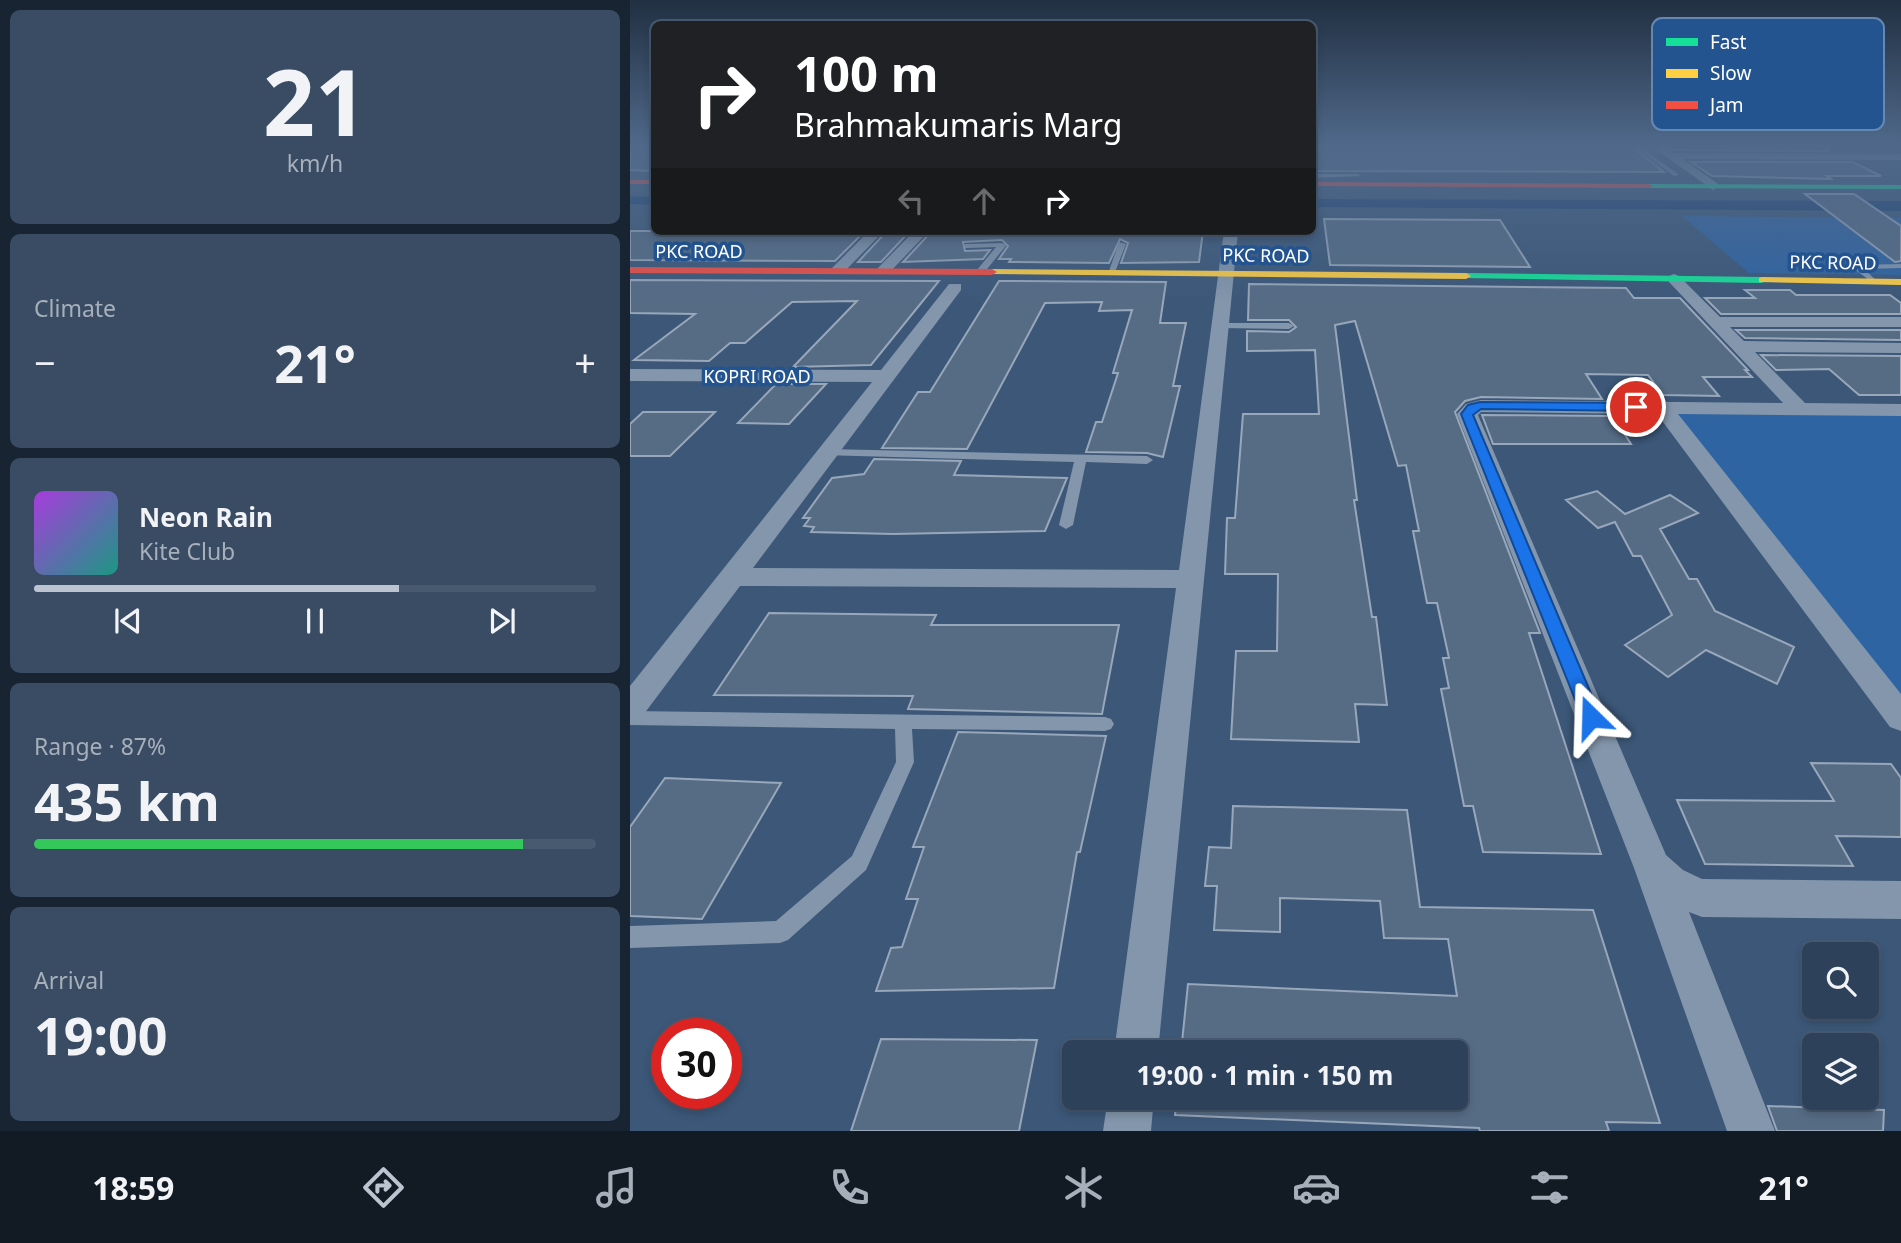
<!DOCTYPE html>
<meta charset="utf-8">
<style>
body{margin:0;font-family:"Noto Sans",sans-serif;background:#394c63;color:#f1f3f6;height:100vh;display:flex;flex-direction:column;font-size:26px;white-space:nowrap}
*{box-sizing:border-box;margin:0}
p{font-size:23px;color:#a7afbb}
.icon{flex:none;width:38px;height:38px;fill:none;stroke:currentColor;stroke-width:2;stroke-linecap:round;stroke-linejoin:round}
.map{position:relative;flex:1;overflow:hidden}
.details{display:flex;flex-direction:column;gap:10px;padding:10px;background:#192432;width:630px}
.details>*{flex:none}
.banner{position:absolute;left:21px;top:21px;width:665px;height:214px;border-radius:10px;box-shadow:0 4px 10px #0003,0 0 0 2px #485a70;background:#202124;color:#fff;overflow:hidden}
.fabs{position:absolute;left:1172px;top:942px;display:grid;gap:14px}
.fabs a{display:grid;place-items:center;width:77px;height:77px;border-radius:10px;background:#2d415a;box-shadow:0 4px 10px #0003,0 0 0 2px #485a70;font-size:35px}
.speed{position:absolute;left:21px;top:1018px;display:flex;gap:14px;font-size:35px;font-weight:700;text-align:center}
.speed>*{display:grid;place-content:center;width:91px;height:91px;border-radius:50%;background:#2d415a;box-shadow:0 4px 10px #0003,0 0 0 2px #485a70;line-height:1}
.speed .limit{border:10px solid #d22;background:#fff;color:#111}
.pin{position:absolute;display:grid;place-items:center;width:60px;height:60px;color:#fff;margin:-30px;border:4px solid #fff;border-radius:50%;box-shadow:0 2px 7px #0007}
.me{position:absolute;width:77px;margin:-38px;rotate:338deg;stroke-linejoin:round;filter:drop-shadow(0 0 5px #0008)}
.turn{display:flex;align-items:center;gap:24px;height:147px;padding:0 28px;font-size:32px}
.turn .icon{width:91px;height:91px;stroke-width:2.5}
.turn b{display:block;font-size:49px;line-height:60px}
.lanes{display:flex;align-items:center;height:66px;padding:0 28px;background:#0003;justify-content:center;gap:35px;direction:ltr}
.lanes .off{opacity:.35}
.big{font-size:52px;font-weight:700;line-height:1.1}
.details .tile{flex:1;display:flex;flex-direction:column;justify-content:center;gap:10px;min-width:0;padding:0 24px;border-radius:10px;background:#394c63}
.details .dial{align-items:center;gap:0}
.dial b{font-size:91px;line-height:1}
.song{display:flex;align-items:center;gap:21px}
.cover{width:84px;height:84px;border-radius:10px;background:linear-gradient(135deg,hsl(280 70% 55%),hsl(170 70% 35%))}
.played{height:7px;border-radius:4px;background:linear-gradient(90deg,#bbc4d0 65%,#485a70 65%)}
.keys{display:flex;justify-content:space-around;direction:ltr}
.heat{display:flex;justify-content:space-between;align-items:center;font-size:38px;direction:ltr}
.charge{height:10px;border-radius:5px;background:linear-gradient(90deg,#34c759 87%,#485a70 0)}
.trip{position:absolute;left:432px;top:1040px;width:406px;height:70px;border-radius:10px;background:#2d415a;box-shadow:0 4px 10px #0003,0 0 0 2px #485a70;font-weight:700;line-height:70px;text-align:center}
.menu{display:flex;height:112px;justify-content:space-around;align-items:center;background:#121a24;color:#a7afbb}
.menu .icon{width:49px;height:49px}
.menu .selected{color:#bbc4d0}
.menu b{font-size:32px;color:#f1f3f6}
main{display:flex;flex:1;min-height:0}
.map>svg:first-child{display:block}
.green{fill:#2f64a2}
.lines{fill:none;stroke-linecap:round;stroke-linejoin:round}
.canal{fill:#1b4170;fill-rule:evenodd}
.building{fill:#566c85;stroke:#98a7b9;stroke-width:2}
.lane{fill:#8396ab;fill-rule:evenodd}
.street{fill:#8396ab;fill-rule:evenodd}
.fast{fill:#16e098;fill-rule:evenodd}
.slow{fill:#ffcf43;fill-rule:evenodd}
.jam{fill:#f24e42;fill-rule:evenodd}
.route{fill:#1a73e8;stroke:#114b97;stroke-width:2}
.labels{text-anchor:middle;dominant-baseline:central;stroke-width:7;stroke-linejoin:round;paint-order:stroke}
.far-street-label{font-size:18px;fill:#fff;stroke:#235490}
.key{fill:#235490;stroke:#6587b1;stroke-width:2}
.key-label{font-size:19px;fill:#fff}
</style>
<main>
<section class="details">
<div class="tile dial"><b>21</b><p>km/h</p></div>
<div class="tile"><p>Climate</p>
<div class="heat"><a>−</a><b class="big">21°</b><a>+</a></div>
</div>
<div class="tile">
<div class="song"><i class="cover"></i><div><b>Neon Rain</b><p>Kite Club</p></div></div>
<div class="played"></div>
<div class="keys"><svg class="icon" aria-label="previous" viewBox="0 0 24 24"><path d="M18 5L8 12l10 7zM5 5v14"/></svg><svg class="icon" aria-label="pause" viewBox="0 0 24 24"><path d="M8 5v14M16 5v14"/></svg><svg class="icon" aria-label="next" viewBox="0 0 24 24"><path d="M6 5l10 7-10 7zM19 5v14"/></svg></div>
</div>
<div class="tile"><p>Range · 87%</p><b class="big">435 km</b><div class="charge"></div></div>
<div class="tile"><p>Arrival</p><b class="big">19:00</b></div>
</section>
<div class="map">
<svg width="1271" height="1131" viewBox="0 0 1271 1131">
<rect width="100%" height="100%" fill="#3c5778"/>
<path class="green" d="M 1052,216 L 1271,218 L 1271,275 L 1119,273 Z
M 1032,407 L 1271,410 L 1271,718 Z"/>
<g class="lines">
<path class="canal" d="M 0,196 L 24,197 L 24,205 L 0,204 Z
M 682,199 L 1271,201 L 1271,211 L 682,207 Z"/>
</g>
<path class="building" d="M 0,145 L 24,145 L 24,171 L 0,170 Z
M 682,145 L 1000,145 L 1034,172 L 682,171 Z
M 1035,145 L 1187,145 L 1200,151 L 1044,150 Z
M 1061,162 L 1223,162 L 1251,176 L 1197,176 L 1201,179 L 1082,176 Z
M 1175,194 L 1224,194 L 1271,226 L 1271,261 L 1265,262 Z
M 694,219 L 870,220 L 900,267 L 700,265 Z
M 0,231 L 235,231 L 205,261 L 0,260 Z
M 257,231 L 280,231 L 251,262 L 228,262 Z
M 302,231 L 573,231 L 569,262 L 491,263 L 498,243 L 490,239 L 479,263 L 379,262 L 381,259 L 369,259 L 378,246 L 372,240 L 333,242 L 335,251 L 360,250 L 353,259 L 273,262 Z
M 0,280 L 309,281 L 241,365 L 163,367 L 227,301 L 162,302 L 115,343 L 100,343 L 79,361 L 4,360 L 65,314 L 0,313 Z
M 369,281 L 536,282 L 530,323 L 556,323 L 543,386 L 550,386 L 533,457 L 517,453 L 456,452 L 466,422 L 472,422 L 488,373 L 483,373 L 502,310 L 469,311 L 472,302 L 415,303 L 337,449 L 252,448 L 288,392 L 300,392 Z
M 619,284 L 996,288 L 1004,298 L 1050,298 L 1118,370 L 1115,370 L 1122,377 L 1073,377 L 1089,396 L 1033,395 L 1018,375 L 956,374 L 972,399 L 851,397 L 835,401 L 825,412 L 910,633 L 899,633 L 971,854 L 853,852 L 843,806 L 834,806 L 811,689 L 819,688 L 813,658 L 819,658 L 807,603 L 797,603 L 783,531 L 789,531 L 776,465 L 768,466 L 725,321 L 705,325 L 727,500 L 724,500 L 742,617 L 746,617 L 757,705 L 725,704 L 729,742 L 601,739 L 606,651 L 647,651 L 648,574 L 595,574 L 597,518 L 605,518 L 613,414 L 689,414 L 685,350 L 617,351 L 617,331 L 659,332 L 666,327 L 659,320 L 618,320 Z
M 1115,290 L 1160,290 L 1166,295 L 1260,295 L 1271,303 L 1271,314 L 1091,314 L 1075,298 L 1125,298 Z
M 1106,330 L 1271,330 L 1271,340 L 1115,338 Z
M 1131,355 L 1271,356 L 1271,395 L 1229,395 L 1199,369 L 1146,370 Z
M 146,384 L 196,384 L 159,424 L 108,423 Z
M 13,412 L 85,412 L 40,456 L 0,456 L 0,424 Z
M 852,415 L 983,416 L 1001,444 L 863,444 Z
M 244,459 L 331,461 L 324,475 L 437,478 L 415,531 L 263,534 L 181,532 L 184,527 L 174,526 L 180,518 L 173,518 L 202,478 L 234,474 Z
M 967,491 L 995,514 L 1040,495 L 1068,513 L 1030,529 L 1059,579 L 1067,579 L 1085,611 L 1164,647 L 1147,684 L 1076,650 L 1038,677 L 995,645 L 1042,615 L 1011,556 L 1003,556 L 985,522 L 968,528 L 936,500 Z
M 139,613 L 306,615 L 301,625 L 489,625 L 472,714 L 278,709 L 283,696 L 84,695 Z
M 328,732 L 476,736 L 450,852 L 447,852 L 424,988 L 246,991 L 261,948 L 272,947 L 288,899 L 276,899 L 294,847 L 283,847 Z
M 1181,763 L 1261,764 L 1271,778 L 1271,837 L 1206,836 L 1223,866 L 1075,864 L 1047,800 L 1204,801 Z
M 35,778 L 151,783 L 72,919 L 0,916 L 0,827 Z
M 603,806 L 777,810 L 790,907 L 963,910 L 1030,1123 L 976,1122 L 979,1131 L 850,1131 L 849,1128 L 545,1115 L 547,1097 L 826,1097 L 826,1052 L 551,1052 L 558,984 L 827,996 L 818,939 L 754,938 L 750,901 L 650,898 L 650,932 L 584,930 L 587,886 L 575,886 L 579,847 L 601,848 Z
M 251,1039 L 407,1040 L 389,1131 L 221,1131 Z
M 1138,1106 L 1254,1110 L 1253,1131 L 1147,1131 Z"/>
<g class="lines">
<path class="lane" d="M 1002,145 L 1008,145 L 1049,175 L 1044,176 Z
M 682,174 L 728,174 L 731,176 L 682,178 Z
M 489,242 L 496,244 L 485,272 L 478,274 Z
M 372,243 L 376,245 L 375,247 L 353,274 L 347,274 L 347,270 L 366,247 L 338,248 L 335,248 L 335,244 Z
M 1271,264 L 1271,268 L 1234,269 L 1248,282 L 1244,284 L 1222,267 L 1226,265 Z
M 587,323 L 659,323 L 664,326 L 659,329 L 590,328 L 587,327 Z
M 196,449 L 517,456 L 523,460 L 517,464 L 456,462 L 443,525 L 436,529 L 429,525 L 444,462 L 192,455 L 192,451 Z
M 0,711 L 475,717 L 481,719 L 484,724 L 481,729 L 475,731 L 282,729 L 284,762 L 236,870 L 158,940 L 150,943 L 0,948 L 0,926 L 146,921 L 222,856 L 266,762 L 265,729 L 0,725 Z"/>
<path class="street" d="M 1020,145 L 1031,145 L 1043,153 L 1271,154 L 1271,160 L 1052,159 L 1087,183 L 1089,186 L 1083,190 Z
M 239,231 L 254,231 L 212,274 L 202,274 L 202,268 Z
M 284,231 L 299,231 L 258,274 L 248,274 L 248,268 Z
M 594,231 L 608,231 L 528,1052 L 484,1052 L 546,588 L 110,586 L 11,718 L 0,722 L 0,686 L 242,382 L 0,381 L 0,369 L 251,370 L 319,284 L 331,284 L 331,290 L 123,568 L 549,570 Z
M 1044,274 L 1049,276 L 1090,317 L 1271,317 L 1271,327 L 1100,327 L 1114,341 L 1271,343 L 1271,353 L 1125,352 L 1175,403 L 1271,404 L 1271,416 L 1048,414 L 1271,694 L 1271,731 L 1260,727 L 1027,414 L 851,412 L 848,415 L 1036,855 L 1053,870 L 1072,879 L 1271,881 L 1271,919 L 1072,917 L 1059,912 L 1145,1131 L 1097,1131 L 1004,868 L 827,414 L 836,404 L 851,400 L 1153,403 L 1039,282 L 1039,276 Z
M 478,1097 L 524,1097 L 521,1131 L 473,1131 Z"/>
<path class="fast" d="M 1019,184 L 1271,185 L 1271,189 L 1016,188 Z
M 836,273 L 1132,277 L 1137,280 L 1132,283 L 833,278 L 831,276 Z"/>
<path class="slow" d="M 362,269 L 836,273 L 841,276 L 836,279 L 359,274 L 357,272 Z
M 1132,277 L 1271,279 L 1271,285 L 1129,282 L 1129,278 Z"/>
<path class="jam" d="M 0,180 L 24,180 L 24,184 L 0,184 Z
M 682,182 L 1019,184 L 1023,186 L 1019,188 L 682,186 Z
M 0,267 L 362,269 L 367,272 L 362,275 L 0,273 Z"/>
</g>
<linearGradient id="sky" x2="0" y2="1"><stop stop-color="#213042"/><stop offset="0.48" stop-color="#50698b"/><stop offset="1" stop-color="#50698b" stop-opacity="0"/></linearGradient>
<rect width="1271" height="303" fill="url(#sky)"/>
<path class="route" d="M 850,402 L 1006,403 L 1012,407 L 1006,411 L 851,409 L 843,415 L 971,717 L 968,722 L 954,722 L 952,717 L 831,414 L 838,405 Z"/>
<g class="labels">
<g class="far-street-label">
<text x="69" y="251">PKC ROAD</text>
<text transform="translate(636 255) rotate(1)">PKC ROAD</text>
<text transform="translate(1203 262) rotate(1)">PKC ROAD</text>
<text x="127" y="376">KOPRI ROAD</text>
</g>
</g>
<rect x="1022" y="18" width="232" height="112" rx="10" class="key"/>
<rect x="1036" y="38" width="32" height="8" fill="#16e098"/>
<rect x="1036" y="69" width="32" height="9" fill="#ffcf43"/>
<rect x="1036" y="101" width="32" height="8" fill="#f24e42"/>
<g class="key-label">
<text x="1080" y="49">Fast</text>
<text x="1080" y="80">Slow</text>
<text x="1080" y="112">Jam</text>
</g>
</svg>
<div class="fabs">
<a><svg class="icon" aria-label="search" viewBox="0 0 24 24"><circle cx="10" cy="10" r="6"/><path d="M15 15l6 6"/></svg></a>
<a><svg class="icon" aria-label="layers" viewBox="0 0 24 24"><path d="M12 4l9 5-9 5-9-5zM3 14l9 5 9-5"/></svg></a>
</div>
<div class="speed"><div class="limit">30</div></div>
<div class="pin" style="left:1006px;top:407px;background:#d93025"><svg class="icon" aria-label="arrive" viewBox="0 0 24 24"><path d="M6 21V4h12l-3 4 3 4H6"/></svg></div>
<svg class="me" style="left:961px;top:717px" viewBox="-20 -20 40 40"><path d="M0-17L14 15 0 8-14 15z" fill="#1a73e8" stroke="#fff" stroke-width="4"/></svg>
<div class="trip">19:00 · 1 min · 150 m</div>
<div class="banner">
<div class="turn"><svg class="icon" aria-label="right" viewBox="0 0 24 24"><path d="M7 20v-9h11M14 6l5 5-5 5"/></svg><div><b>100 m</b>Brahmakumaris Marg</div></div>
<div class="lanes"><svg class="icon off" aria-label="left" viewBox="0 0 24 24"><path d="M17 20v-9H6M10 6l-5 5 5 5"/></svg><svg class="icon off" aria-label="ahead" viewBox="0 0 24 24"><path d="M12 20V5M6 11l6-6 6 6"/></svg><svg class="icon" aria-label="right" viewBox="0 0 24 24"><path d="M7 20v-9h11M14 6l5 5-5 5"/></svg></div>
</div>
</div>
</main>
<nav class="menu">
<b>18:59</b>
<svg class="icon selected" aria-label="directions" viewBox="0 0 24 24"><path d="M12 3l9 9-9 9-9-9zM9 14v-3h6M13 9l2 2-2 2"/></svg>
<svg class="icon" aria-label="music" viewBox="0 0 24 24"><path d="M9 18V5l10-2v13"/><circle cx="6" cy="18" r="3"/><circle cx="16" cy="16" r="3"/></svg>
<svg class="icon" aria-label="phone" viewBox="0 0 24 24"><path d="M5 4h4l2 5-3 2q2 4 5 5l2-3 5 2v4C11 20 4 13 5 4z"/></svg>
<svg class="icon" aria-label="climate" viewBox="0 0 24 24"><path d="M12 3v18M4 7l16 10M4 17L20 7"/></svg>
<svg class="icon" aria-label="car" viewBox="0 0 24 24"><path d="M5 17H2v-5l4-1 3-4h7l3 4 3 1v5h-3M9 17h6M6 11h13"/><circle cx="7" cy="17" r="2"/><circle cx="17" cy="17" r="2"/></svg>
<svg class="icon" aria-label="filters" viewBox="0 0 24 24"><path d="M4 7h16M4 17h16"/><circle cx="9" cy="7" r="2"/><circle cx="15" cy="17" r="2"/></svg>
<b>21°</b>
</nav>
